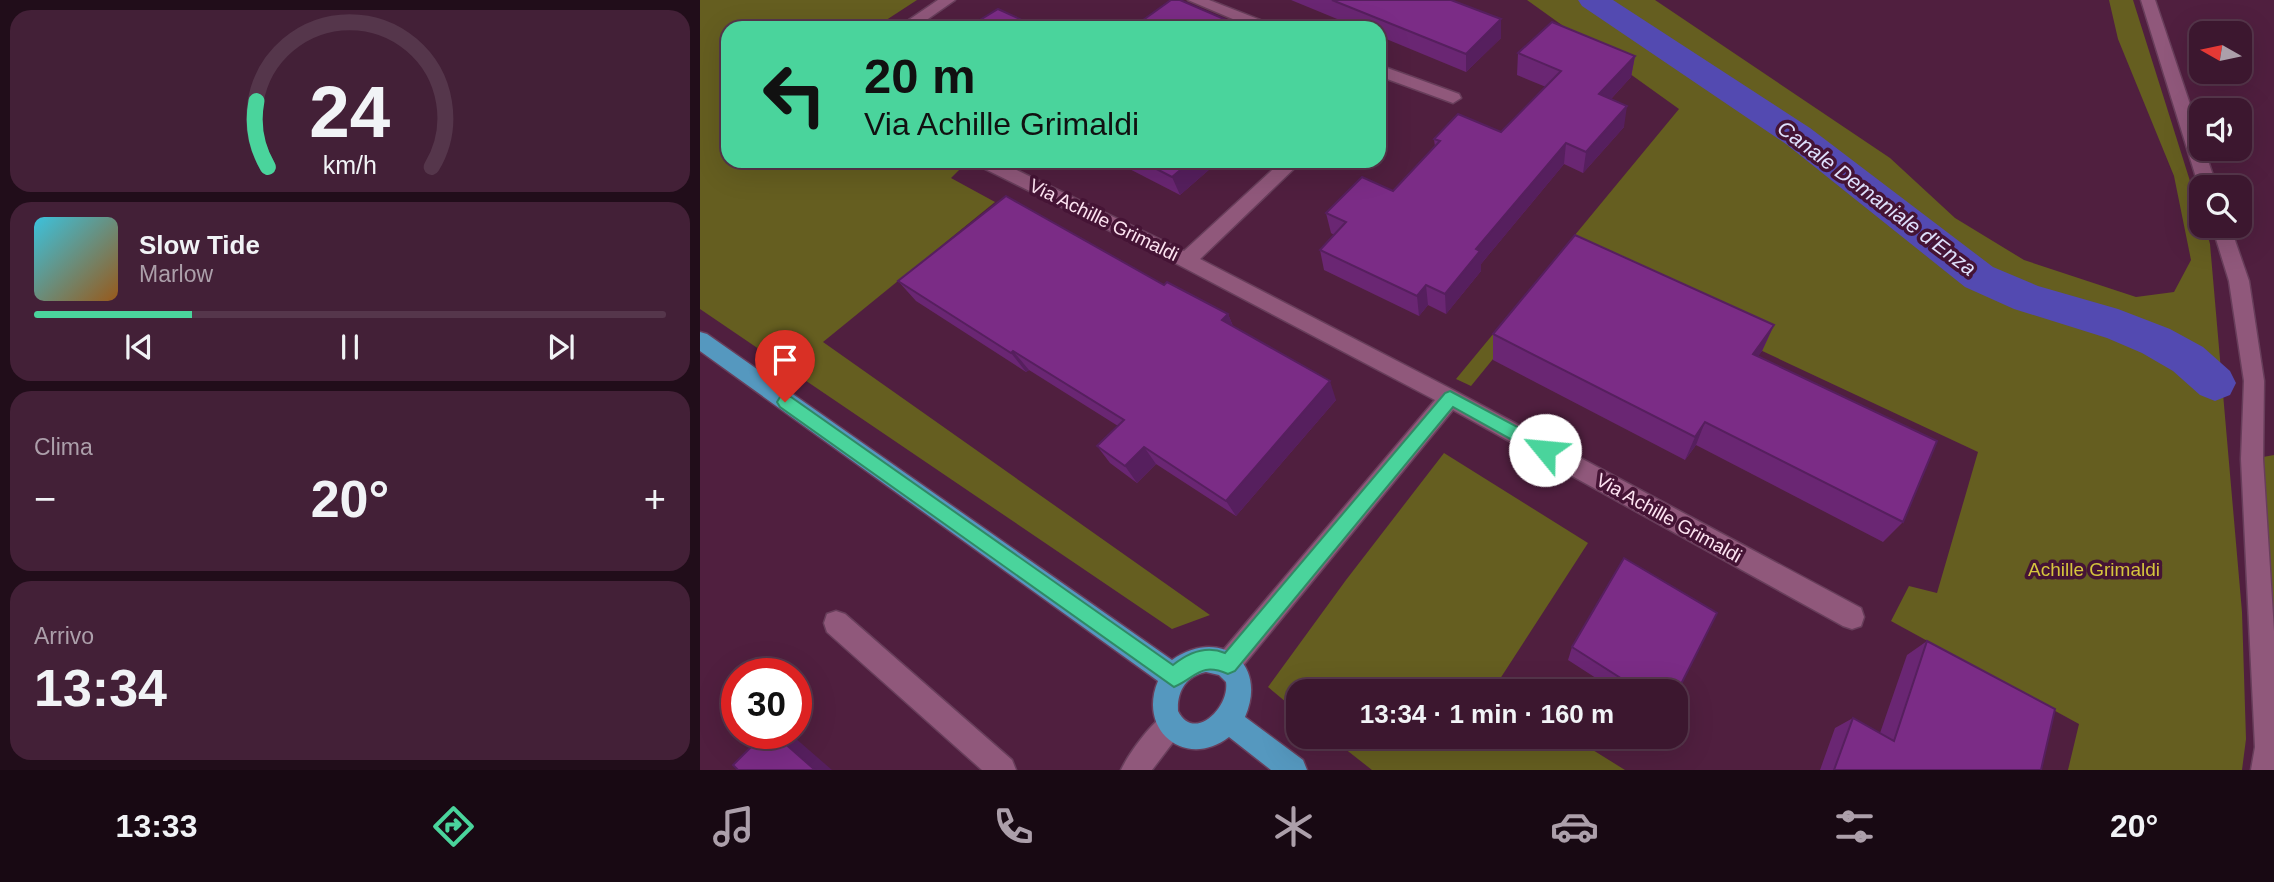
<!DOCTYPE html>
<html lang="it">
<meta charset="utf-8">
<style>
body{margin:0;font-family:Helvetica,sans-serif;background:#432037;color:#f1f3f6;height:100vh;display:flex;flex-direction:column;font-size:26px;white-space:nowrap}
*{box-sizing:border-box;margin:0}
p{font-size:23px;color:#ac9faa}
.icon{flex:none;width:38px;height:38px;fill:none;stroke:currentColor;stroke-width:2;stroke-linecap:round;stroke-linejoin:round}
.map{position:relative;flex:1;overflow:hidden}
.drawer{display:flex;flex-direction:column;gap:10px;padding:10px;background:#210d1a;width:700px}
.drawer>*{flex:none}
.top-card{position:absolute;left:21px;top:21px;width:665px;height:147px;border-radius:21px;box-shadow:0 7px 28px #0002,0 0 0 2px #55364b;background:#4ad49c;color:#111;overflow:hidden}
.needle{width:46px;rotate:279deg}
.controls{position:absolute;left:1489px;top:21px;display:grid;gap:14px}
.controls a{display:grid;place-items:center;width:63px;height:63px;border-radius:14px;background:#3c172f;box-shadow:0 7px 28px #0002,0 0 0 2px #55364b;font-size:35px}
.speed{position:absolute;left:21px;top:658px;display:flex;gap:14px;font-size:35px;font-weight:700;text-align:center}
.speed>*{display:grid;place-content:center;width:91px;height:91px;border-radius:50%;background:#3c172f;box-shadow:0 7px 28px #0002,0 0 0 2px #55364b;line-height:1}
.speed .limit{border:10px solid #d22;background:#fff;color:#111}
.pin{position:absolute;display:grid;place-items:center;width:60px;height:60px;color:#fff;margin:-72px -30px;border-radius:50% 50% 50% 0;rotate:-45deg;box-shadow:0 0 7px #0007}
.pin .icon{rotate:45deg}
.me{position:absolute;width:77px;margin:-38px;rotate:298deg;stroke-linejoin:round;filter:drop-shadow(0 0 5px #0008)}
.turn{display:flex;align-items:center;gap:24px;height:147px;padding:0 28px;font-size:32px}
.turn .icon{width:91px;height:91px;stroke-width:2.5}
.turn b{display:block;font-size:49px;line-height:60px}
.big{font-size:52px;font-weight:700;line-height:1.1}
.drawer .tile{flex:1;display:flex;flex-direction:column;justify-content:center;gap:10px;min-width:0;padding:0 24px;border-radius:21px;background:#432037}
.drawer .dial{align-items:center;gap:0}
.dial svg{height:182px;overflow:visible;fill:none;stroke:#55364b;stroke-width:7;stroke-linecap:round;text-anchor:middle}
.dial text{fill:#f1f3f6;stroke:none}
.song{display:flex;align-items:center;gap:21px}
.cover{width:84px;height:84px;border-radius:10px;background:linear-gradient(135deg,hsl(190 70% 55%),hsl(30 70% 35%))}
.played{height:7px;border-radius:4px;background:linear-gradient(90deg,#4ad49c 25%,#55364b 25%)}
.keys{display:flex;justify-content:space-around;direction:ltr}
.heat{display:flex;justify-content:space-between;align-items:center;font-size:38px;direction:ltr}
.trip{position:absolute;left:586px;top:679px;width:402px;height:70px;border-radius:21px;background:#3c172f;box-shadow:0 7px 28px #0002,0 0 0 2px #55364b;font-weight:700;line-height:70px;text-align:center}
.tabs{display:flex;height:112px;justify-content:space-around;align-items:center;background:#180913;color:#ac9faa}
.tabs .icon{width:49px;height:49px}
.tabs .active{color:#4ad49c}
.tabs b{font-size:32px;color:#f1f3f6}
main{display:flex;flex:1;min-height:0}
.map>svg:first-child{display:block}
.green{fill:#655e20}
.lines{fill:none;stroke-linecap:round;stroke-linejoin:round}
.canal{fill:#534ab1;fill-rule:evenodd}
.minor-casing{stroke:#683e5b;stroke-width:3}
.major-casing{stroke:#683e5b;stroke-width:3}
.minor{fill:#90587b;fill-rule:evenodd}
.major{fill:#5598bf;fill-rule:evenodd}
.wall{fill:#6a2673}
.shaded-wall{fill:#561f5e}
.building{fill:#7b2c86;stroke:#561f5e;stroke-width:2}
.route{fill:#4ad49c;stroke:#308a65;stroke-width:2}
.labels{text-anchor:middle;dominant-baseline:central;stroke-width:7;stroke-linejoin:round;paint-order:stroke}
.street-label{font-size:19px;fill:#fde3f1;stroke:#451435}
.park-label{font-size:19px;fill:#d5c53d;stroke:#451435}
.water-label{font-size:21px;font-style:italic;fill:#dee0fc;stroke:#451435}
</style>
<main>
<section class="drawer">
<div class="tile dial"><svg viewBox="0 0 100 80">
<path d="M14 69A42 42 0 1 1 86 69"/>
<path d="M14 69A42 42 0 0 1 9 40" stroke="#4ad49c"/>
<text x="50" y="56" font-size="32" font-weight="700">24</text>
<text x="50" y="72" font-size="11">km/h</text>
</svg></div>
<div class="tile">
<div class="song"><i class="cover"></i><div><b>Slow Tide</b><p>Marlow</p></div></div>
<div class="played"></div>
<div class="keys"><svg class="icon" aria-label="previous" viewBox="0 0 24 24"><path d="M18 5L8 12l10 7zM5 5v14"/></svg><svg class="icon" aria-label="pause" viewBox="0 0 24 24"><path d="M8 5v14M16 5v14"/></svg><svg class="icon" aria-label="next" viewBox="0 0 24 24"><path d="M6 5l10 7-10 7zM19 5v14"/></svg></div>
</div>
<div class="tile"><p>Clima</p>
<div class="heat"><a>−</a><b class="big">20°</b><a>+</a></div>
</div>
<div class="tile"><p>Arrivo</p><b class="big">13:34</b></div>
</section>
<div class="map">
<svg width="1574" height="770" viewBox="0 0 1574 770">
<rect width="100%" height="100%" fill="#501f3f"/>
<path class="green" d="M 0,0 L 217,0 L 174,28 L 28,28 L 28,161 L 253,161 L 263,166 L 251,178 L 295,202 L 123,342 L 510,615 L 472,629 L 0,309 Z
M 827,0 L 955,0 L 1190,158 L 1255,218 L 1324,260 L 1436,297 L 1474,292 L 1491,260 L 1474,176 L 1418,39 L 1409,0 L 1433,0 L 1501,216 L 1502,226 L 1505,226 L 1510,244 L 1542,612 L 1546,739 L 1542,770 L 1368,770 L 1379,724 L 1191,621 L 1209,586 L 1237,593 L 1278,452 L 872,262 L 771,386 L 756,379 L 979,109 Z
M 744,453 L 888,543 L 796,685 L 803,691 L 598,691 L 598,712 L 568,687 L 646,580 Z
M 1574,455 L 1574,770 L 1552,459 Z
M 630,737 L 872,737 L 925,770 L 672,770 Z"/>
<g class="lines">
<path class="canal" d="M 878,0 L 913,0 L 1110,128 L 1293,267 L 1338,286 L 1418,309 L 1470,329 L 1503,347 L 1530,371 L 1536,383 L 1530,395 L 1515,401 L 1500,395 L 1473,371 L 1442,353 L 1407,338 L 1314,309 L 1265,287 L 1086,144 L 882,6 Z"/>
<defs>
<path id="minor" d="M 238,0 L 255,0 L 215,28 L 197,28 Z
M 488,0 L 509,0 L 573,25 L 576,28 L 554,28 Z
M 1441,0 L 1455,0 L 1502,140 L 1502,149 L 1504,149 L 1517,187 L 1502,187 L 1502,191 L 1499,187 Z
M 679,65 L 759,94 L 761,98 L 753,103 L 679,76 Z
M 274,161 L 298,161 L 484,251 L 582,161 L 602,161 L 500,259 L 757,392 L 1161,608 L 1164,617 L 1161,626 L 1152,629 L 1143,626 L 753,410 L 537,673 L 528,677 L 519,673 L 515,664 L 519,655 L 735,400 L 479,265 L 277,165 Z
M 1512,226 L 1530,226 L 1549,281 L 1564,381 L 1563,459 L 1574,631 L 1574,770 L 1551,770 L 1555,747 L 1541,459 L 1544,381 L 1529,281 Z
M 136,611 L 145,614 L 312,760 L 316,770 L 282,770 L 127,632 L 124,623 L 127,614 Z
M 471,711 L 480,715 L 484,724 L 480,733 L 452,770 L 421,770 C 429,753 454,718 471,711 Z"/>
<path id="major" d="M 0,332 L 7,334 L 472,660 C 518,627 569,661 545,717 L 603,760 L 607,770 L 571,770 L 529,737 C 486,770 437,731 458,681 L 0,351 ZM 506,672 L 519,675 L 526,682 C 530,707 494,743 478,711 C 477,691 486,676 506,672 Z"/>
</defs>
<use href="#minor" class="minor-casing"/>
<use href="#major" class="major-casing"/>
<use href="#minor" class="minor"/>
<use href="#major" class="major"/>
</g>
<path class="wall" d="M 591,0 L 751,0 L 801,19 L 801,38 L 766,72 L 679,36 L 679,28 L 659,28 Z
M 818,53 L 935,56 L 931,77 L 911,99 L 924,127 L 883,173 L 864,164 L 781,264 L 781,271 L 746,314 L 728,305 L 719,316 L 624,270 L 620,250 L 634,235 L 631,233 L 626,213 L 693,191 L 735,147 L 734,139 L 801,132 L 846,87 L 817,75 Z
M 414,161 L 519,161 L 480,195 Z
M 198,281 L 464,285 L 528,314 L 533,326 L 636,400 L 536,516 L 456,464 L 437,483 L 410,463 L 397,446 L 418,426 L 329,370 L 326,372 L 216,301 Z
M 1074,325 L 1062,351 L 1058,356 L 1203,522 L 1183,542 L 996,445 L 985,460 L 793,360 L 793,334 Z
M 1227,641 L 1341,770 L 1120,770 L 1135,728 L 1153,718 L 1180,733 L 1207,655 Z
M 872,647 L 976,691 L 916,691 L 868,660 Z"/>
<path class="shaded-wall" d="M 801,19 L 801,38 L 766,72 L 766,54 Z
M 935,56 L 931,77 L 896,115 L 899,94 Z
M 927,106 L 924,127 L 883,173 L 886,152 Z
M 866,143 L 864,164 L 781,264 L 781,271 L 746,314 L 745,294 L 776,249 Z
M 491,161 L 519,161 L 480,195 L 472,177 Z
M 726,285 L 728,305 L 719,316 L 717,296 Z
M 528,314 L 536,334 L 522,320 Z
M 1074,325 L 1062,351 L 1042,378 L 1053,354 Z
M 313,351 L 329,370 L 326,372 L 311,353 Z
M 630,381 L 636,400 L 536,516 L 526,501 Z
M 1005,422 L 996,445 L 985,460 L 995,437 Z
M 444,447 L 456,464 L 437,483 L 425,466 Z
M 73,733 L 81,733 L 94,737 L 132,770 L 115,770 Z"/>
<path class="building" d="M 471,0 L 480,0 L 545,28 L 432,28 Z
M 632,0 L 751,0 L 801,19 L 766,54 Z
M 298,9 L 333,25 L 328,28 L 267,28 Z
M 852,22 L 935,56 L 899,94 L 927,106 L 886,152 L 866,143 L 776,249 L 780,251 L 745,294 L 726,285 L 717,296 L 620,250 L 646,222 L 626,213 L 662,177 L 693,191 L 740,141 L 734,139 L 758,114 L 801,132 L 861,71 L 818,53 Z
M 441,161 L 491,161 L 472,177 Z
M 306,196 L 464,285 L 467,282 L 528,314 L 522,320 L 630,381 L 526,501 L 444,447 L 425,466 L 397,446 L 424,420 L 313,351 L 311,353 L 198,281 Z
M 875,235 L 1074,325 L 1053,354 L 1237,441 L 1203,522 L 1005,422 L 995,437 L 793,334 Z
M 924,558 L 1017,613 L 976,694 L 976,691 L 941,691 L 872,647 Z
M 1227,641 L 1355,709 L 1341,770 L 1134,770 L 1153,718 L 1194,741 Z
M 65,733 L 73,733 L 115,770 L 38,770 L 33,765 Z"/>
<path class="route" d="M 750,391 L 851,445 L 853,450 L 851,455 L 845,457 L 839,455 L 753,407 L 535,671 L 528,674 C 500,662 497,677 474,687 L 80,407 L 77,402 L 80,397 L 91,397 L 473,665 C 488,653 506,645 525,653 L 745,393 Z"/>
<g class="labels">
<g class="street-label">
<text transform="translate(404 220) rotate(26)">Via Achille Grimaldi</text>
<text transform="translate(969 518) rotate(29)">Via Achille Grimaldi</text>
</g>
<g class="park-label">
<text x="1394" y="569">Achille Grimaldi</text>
</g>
<g class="water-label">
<text transform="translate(1177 198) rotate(37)">Canale Demaniale d'Enza</text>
</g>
</g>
</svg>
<div class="controls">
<a><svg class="needle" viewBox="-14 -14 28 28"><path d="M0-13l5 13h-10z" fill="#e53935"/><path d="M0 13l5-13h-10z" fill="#ac9faa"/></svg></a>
<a><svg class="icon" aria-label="sound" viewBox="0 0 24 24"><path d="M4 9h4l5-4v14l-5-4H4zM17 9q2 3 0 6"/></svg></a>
<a><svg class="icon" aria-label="search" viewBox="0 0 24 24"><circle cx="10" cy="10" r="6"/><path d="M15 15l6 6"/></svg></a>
</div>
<div class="speed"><div class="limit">30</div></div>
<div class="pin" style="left:85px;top:402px;background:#d93025"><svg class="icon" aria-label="arrive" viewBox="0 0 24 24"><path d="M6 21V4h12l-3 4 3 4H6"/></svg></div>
<svg class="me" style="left:845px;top:450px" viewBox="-20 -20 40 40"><circle r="19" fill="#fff"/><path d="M0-13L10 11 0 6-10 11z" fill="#4ad49c"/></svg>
<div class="trip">13:34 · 1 min · 160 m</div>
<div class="top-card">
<div class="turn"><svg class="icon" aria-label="left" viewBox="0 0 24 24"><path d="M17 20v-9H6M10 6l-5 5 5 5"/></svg><div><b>20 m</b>Via Achille Grimaldi</div></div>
</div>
</div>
</main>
<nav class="tabs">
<b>13:33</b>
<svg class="icon active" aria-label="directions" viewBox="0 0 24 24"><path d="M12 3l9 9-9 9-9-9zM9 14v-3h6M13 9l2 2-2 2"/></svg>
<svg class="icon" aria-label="music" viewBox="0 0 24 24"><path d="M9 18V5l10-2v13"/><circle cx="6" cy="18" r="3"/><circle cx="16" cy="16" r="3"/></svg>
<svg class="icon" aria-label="phone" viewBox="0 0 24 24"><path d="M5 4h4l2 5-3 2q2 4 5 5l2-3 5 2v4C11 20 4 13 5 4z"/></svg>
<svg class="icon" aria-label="climate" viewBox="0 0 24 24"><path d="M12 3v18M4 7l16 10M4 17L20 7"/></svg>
<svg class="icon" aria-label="car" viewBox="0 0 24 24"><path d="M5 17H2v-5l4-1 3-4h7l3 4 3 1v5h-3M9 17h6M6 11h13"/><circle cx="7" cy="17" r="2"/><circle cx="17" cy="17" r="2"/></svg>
<svg class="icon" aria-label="filters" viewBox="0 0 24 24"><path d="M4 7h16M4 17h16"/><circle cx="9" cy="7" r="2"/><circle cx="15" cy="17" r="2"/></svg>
<b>20°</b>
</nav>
